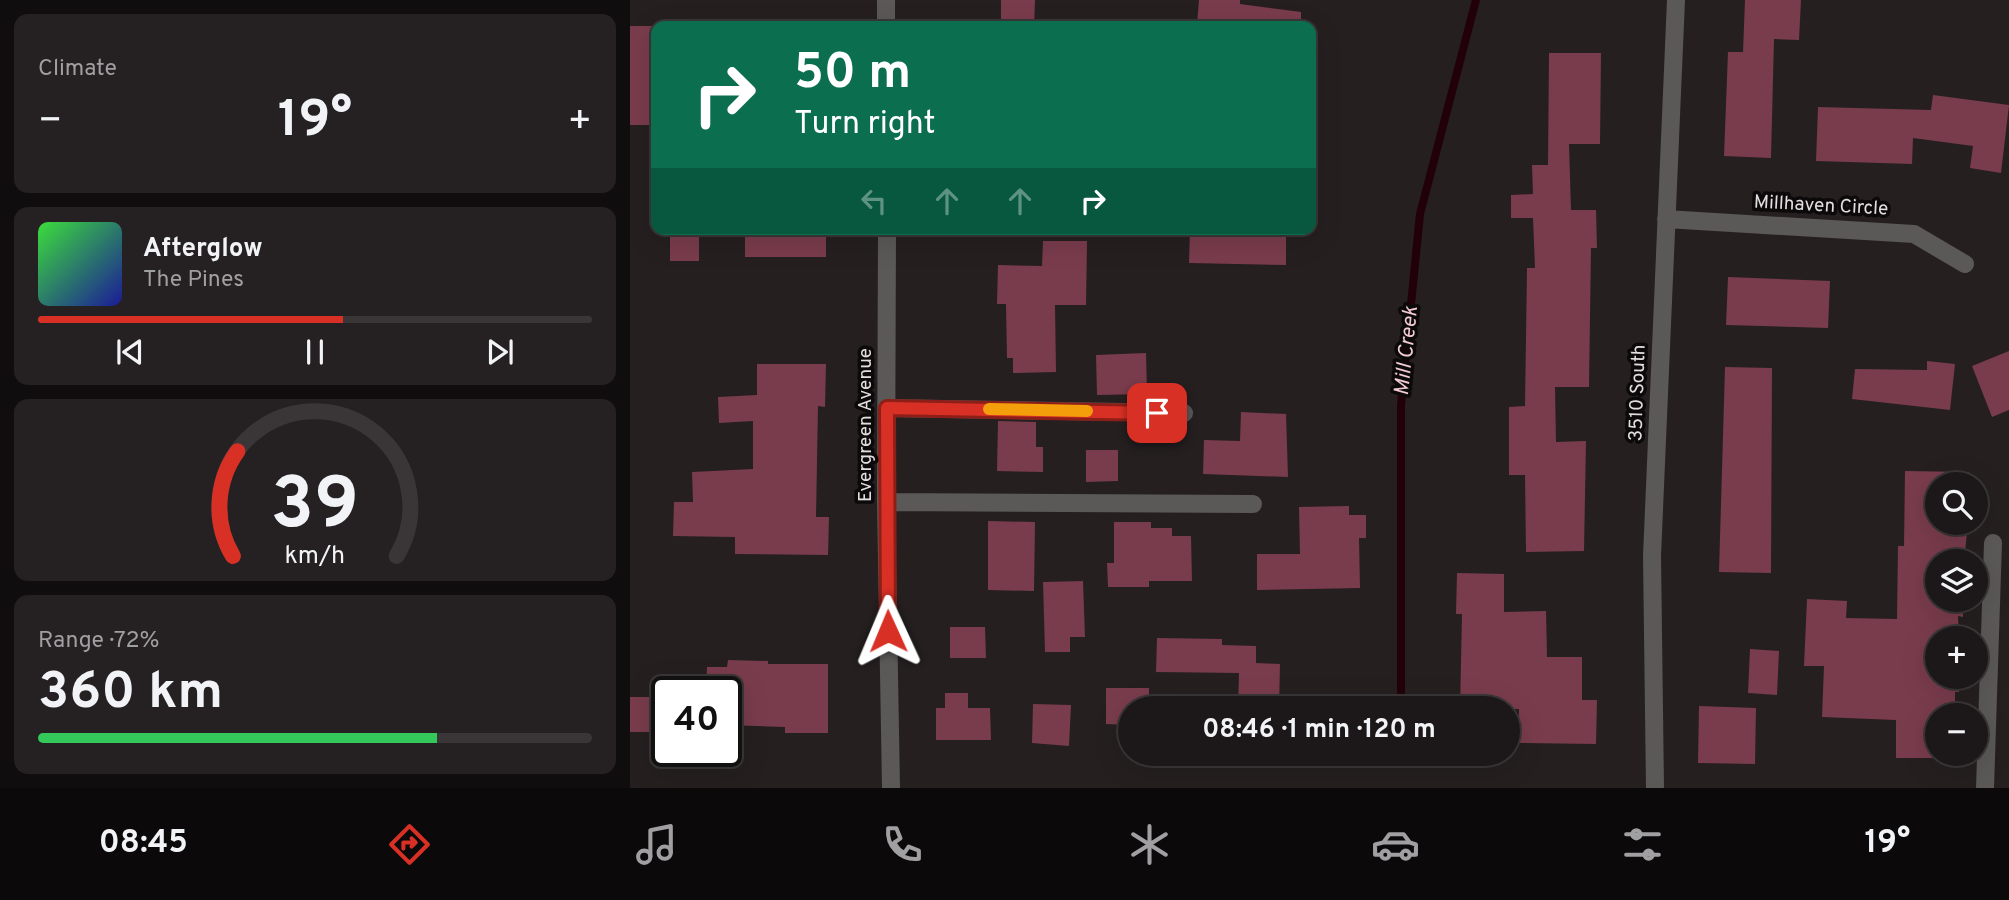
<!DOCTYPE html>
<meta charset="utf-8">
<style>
body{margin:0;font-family:Overpass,sans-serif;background:#252021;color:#f1f3f6;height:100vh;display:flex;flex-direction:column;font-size:26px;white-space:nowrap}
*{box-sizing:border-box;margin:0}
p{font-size:23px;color:#a09fa2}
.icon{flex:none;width:38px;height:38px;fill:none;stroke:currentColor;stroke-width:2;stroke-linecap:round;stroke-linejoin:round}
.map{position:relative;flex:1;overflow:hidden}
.sheet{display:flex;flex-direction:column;gap:14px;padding:14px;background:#0f0d0d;width:630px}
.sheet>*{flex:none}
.banner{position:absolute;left:21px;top:21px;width:665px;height:214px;border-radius:14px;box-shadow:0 7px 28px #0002,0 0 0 2px #3a3637;background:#0b6e4f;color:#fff;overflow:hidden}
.buttons{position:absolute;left:1295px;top:472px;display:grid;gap:14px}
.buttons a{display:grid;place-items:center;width:63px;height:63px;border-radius:50%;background:#1c1718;box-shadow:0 7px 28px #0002,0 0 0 2px #3a3637;font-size:35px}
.speed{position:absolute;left:21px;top:676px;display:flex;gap:14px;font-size:35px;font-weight:700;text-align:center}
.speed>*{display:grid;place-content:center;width:91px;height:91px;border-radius:50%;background:#1c1718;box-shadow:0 7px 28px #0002,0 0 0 2px #3a3637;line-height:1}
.speed .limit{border:4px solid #111;border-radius:10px;background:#fff;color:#111}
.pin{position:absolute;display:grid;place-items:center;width:60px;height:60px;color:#fff;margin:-30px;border-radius:14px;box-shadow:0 4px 10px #0006}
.me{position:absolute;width:77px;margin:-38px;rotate:359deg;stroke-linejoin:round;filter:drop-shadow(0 0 5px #0008)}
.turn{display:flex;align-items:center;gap:24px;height:147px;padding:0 28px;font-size:32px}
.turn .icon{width:91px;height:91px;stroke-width:2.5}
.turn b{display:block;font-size:49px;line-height:60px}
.lanes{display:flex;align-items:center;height:66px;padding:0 28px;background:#0003;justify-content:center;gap:35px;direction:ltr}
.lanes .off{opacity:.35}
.big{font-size:52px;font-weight:700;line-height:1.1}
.sheet .tile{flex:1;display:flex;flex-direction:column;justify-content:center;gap:10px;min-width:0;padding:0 24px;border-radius:14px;background:#252021}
.sheet .dial{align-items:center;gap:0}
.dial svg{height:182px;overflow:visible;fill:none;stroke:#3a3637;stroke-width:7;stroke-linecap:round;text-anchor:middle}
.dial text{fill:#f1f3f6;stroke:none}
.song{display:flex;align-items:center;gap:21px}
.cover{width:84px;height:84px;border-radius:10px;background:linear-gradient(135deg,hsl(120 70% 55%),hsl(240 70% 35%))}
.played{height:7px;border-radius:4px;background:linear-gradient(90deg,#d93025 55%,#3a3637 55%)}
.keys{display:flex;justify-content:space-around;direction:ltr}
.heat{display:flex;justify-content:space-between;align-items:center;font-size:38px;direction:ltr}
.charge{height:10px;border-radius:5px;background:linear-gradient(90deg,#34c759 72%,#3a3637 0)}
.trip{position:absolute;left:488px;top:696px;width:402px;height:70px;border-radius:35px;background:#1c1718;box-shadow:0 7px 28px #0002,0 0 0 2px #3a3637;font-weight:700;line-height:70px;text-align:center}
.menu{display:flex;height:112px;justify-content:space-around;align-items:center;background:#0b090a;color:#a09fa2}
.menu .icon{width:49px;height:49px}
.menu .selected{color:#d93025}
.menu b{font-size:32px;color:#f1f3f6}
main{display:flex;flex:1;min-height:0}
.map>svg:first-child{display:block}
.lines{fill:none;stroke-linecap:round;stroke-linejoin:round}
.stream{stroke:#22000a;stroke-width:8}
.building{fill:#793c4c}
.minor{stroke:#5b5858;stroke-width:18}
.route-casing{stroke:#8d1f18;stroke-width:18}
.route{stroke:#d93025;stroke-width:12}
.slow{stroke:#f59e0b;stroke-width:12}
.labels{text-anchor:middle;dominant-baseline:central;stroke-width:7;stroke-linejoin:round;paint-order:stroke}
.street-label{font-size:19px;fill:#e2dedf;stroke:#0c090a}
.water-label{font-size:21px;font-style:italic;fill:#f3cbd3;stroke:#0c090a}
</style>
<main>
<section class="sheet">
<div class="tile"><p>Climate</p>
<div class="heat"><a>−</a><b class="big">19°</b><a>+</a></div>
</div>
<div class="tile">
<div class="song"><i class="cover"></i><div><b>Afterglow</b><p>The Pines</p></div></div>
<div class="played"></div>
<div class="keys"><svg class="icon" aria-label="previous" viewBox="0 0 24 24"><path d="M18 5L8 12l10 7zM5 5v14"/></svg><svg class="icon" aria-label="pause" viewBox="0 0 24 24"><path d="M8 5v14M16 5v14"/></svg><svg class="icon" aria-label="next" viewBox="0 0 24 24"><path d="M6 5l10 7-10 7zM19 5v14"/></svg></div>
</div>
<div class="tile dial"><svg viewBox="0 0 100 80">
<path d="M14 69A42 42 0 1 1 86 69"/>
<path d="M14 69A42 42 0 0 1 16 23" stroke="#d93025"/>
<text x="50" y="56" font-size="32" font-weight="700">39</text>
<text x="50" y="72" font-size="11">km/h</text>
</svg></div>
<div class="tile"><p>Range · 72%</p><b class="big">360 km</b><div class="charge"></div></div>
</section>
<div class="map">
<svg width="1379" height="788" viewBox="0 0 1379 788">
<rect width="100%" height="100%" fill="#251f20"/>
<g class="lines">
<path class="stream" d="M 771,709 L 771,405 L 790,214 L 846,0"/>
</g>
<path class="building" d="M 371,0 L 405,0 L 404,26 L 371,26 Z
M 569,0 L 610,0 L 610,4 L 671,12 L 671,26 L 567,24 Z
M 1115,0 L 1171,0 L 1169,40 L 1144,39 L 1141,158 L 1094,156 L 1098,52 L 1113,52 Z
M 0,26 L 26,26 L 26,125 L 0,125 Z
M 919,53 L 971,53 L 970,144 L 939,144 L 941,210 L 966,210 L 967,248 L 961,248 L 959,387 L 925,387 L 926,442 L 956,441 L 954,551 L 896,552 L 895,475 L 879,475 L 879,407 L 895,406 L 897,268 L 905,268 L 903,218 L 881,218 L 881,195 L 903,194 L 902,165 L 918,165 Z
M 1303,95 L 1379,105 L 1371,173 L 1340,168 L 1343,146 L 1283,138 L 1282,164 L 1186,161 L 1188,107 L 1301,110 Z
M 40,229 L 69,229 L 69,261 L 40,261 Z
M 115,229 L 196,229 L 196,257 L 115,257 Z
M 560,229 L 656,229 L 656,265 L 559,263 Z
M 413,241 L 457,241 L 456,305 L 425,305 L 426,372 L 383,373 L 383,358 L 377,358 L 376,304 L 367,304 L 368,265 L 412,266 Z
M 1098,277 L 1200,281 L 1198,328 L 1096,325 Z
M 1379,351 L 1379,410 L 1362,417 L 1342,366 Z
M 516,353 L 517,394 L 467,395 L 466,355 Z
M 1297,361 L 1325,364 L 1320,410 L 1222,399 L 1225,369 L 1297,370 Z
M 127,364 L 196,364 L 195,407 L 188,406 L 186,517 L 199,517 L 198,555 L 105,554 L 105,537 L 43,536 L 44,502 L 63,502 L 62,472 L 123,469 L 123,421 L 89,423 L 88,397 L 127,395 Z
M 1095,367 L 1142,368 L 1141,573 L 1089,572 Z
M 611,412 L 656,414 L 658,477 L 573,474 L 574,440 L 610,441 Z
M 368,421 L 406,422 L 406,447 L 413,447 L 413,472 L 367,471 Z
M 456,450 L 488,450 L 488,481 L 456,482 Z
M 1275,471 L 1339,472 L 1339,485 L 1307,485 L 1307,523 L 1338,523 L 1334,562 L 1307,562 L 1307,600 L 1333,600 L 1333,617 L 1328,616 L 1329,639 L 1307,639 L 1307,677 L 1329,677 L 1329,692 L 1325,692 L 1325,716 L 1307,716 L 1307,754 L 1326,754 L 1326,758 L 1266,758 L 1266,720 L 1192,717 L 1194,666 L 1174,666 L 1177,599 L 1217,601 L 1216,618 L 1267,619 L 1268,546 L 1274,546 Z
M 719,506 L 719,515 L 736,515 L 736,538 L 729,538 L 730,588 L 627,590 L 627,554 L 670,554 L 669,507 Z
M 358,521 L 405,522 L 404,591 L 358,590 Z
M 484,522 L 521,522 L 521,528 L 542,528 L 542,536 L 561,536 L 562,581 L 519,581 L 519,587 L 478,587 L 477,563 L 484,563 Z
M 827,573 L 874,574 L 874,612 L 916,611 L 917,657 L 952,657 L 952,700 L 967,700 L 966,744 L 888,743 L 889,709 L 830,709 L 832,614 L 826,614 Z
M 453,581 L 455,637 L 440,637 L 440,652 L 415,652 L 413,582 Z
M 320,627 L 355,627 L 356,658 L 320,658 Z
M 527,638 L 592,639 L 592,645 L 626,646 L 626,663 L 650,664 L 649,709 L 608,709 L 609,673 L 526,672 Z
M 1120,649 L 1149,651 L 1147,695 L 1118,693 Z
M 98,660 L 138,661 L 138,664 L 198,664 L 198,733 L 155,733 L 155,727 L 96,725 L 96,691 L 76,691 L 77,667 L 97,667 Z
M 476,688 L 519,688 L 519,709 L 500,709 L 500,725 L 476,724 Z
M 315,693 L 338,693 L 338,708 L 360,708 L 361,740 L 306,740 L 306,708 L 315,708 Z
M 0,697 L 35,697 L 35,732 L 0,732 Z
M 403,704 L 441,705 L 439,746 L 402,743 Z
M 1069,706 L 1126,708 L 1125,764 L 1068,763 Z"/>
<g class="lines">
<path class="minor" d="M 256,0 L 256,26
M 1036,219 L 1284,234 L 1335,264
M 257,229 L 256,502 L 261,788
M 257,408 L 554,413
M 256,502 L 623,504
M 1025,788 L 1022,556 L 1046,0
M 1355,788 L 1363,543"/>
</g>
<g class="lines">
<defs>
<path id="route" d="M 258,631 L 257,408 L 527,413"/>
</defs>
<use href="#route" class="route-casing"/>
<use href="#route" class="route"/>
<path class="slow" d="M 359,409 L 457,411"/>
</g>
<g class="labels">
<g class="street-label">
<text transform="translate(1191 206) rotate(3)">Millhaven Circle</text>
<text transform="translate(1008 393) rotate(-88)">3510 South</text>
<text transform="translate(236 425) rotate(-90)">Evergreen Avenue</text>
</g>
<g class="water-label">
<text transform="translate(777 351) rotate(-84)">Mill Creek</text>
</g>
</g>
</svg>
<div class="buttons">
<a><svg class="icon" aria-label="search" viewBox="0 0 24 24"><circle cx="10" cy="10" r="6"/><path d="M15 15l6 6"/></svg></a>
<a><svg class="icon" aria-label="layers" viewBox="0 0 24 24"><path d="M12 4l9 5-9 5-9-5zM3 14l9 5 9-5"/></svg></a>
<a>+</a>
<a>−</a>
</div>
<div class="speed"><div class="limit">40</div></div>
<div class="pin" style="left:527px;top:413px;background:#d93025"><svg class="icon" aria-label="arrive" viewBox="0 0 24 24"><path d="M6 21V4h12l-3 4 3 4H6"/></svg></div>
<svg class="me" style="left:258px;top:631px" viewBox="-20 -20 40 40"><path d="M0-17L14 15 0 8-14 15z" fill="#d93025" stroke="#fff" stroke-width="4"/></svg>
<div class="trip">08:46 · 1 min · 120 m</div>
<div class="banner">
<div class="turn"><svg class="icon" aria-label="right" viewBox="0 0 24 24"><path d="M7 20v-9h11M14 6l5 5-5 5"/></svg><div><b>50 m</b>Turn right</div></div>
<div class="lanes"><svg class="icon off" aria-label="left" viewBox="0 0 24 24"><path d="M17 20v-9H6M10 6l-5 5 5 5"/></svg><svg class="icon off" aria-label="ahead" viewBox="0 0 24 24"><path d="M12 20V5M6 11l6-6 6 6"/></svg><svg class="icon off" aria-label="ahead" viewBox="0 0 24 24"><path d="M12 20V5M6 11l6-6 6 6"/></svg><svg class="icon" aria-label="right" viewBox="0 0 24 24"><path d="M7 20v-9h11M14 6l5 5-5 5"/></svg></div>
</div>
</div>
</main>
<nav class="menu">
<b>08:45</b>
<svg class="icon selected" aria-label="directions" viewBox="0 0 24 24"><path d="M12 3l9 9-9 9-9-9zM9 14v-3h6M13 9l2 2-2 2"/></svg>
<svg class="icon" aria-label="music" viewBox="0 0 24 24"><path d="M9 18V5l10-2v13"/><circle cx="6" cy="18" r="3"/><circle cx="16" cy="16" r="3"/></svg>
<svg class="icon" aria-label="phone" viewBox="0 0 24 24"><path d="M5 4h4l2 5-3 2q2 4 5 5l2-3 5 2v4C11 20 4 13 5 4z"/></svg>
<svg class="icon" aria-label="climate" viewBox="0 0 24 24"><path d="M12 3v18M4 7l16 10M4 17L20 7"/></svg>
<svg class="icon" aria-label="car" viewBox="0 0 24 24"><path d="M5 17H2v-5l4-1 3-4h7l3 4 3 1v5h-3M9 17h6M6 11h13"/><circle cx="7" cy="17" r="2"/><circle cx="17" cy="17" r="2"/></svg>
<svg class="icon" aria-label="filters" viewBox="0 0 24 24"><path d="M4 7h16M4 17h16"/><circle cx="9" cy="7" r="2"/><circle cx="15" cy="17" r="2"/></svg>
<b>19°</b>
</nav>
